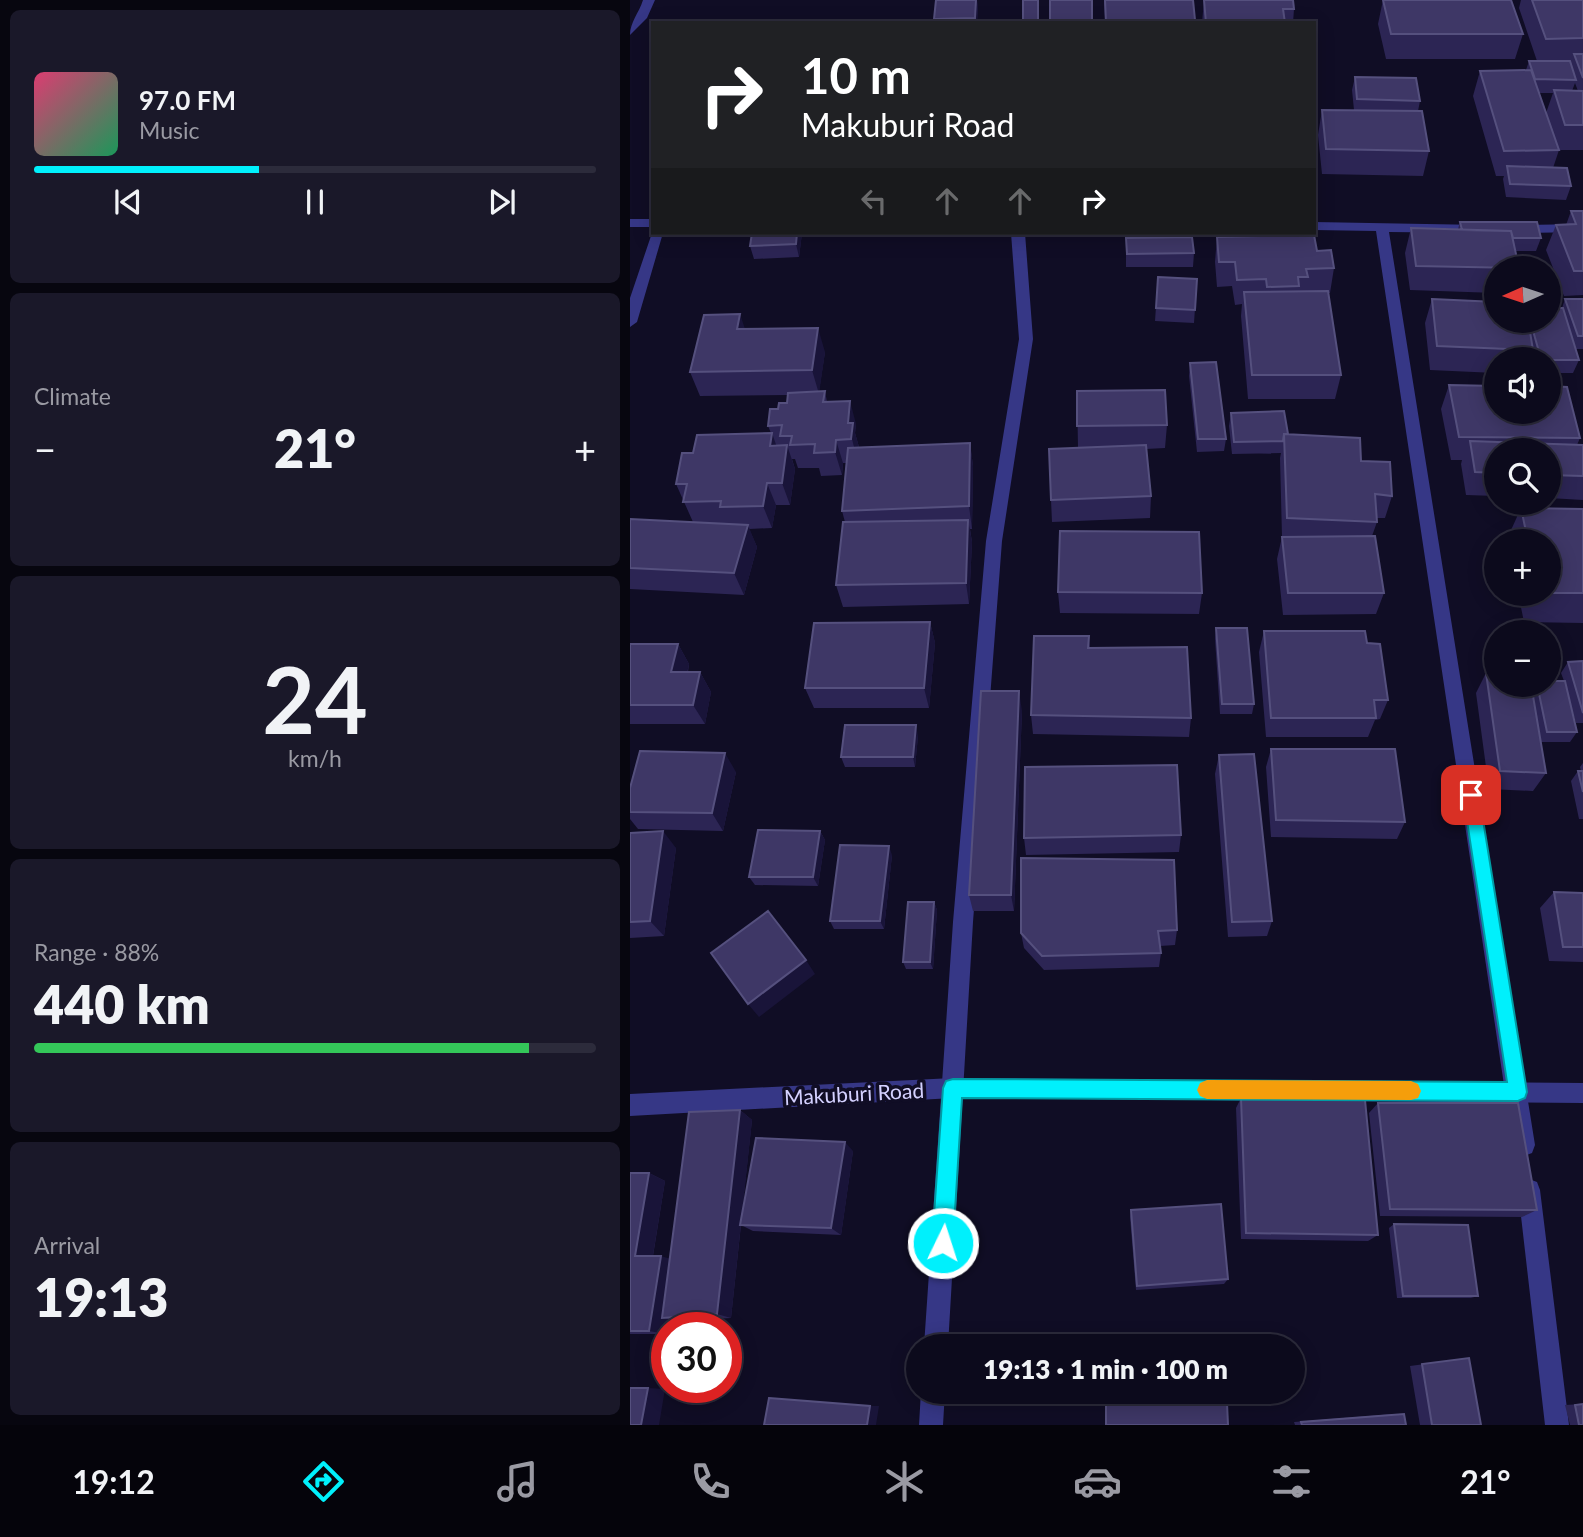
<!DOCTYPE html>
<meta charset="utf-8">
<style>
body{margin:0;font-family:Lato,sans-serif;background:#1a1829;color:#f1f3f6;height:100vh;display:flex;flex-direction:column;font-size:26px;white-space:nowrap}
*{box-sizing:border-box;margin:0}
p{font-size:23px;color:#9a9aa3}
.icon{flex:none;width:38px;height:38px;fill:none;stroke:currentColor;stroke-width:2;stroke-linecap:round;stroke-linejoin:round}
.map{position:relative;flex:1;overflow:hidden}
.details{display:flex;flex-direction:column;gap:10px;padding:10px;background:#07060f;width:630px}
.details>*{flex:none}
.guide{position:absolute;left:21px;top:21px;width:665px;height:214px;border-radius:0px;box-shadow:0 4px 18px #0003,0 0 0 2px #2c2b3b;background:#202124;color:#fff;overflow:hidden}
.needle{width:46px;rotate:267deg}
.buttons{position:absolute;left:854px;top:256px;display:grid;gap:14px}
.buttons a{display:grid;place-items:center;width:77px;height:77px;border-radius:50%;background:#0c0a1c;box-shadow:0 4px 18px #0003,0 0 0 2px #2c2b3b;font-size:35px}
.speed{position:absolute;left:21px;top:1312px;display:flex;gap:14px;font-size:35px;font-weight:700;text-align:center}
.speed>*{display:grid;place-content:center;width:91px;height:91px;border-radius:50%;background:#0c0a1c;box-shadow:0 4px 18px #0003,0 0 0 2px #2c2b3b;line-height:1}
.speed .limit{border:10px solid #d22;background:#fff;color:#111}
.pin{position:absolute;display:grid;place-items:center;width:60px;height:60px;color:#fff;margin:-30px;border-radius:14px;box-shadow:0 4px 10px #0006}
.me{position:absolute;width:77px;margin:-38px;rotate:4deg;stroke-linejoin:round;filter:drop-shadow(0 0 5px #0008)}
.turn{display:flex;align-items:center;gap:24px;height:147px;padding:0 35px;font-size:32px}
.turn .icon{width:91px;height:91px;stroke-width:2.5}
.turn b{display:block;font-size:49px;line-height:60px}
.lanes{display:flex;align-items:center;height:66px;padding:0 35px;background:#0003;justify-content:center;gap:35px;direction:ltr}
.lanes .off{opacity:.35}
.big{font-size:52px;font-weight:800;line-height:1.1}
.details .widget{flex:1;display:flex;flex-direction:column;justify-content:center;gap:10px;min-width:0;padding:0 24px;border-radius:10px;background:#1a1829}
.details .dial{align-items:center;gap:0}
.dial b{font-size:91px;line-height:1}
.song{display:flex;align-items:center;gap:21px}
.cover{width:84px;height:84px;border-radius:10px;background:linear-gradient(135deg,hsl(340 70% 55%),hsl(150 70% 35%))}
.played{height:7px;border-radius:4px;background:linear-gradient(90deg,#00f0fc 40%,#2c2b3b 40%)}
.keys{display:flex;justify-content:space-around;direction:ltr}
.heat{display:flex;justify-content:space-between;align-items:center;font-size:38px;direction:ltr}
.charge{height:10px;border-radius:5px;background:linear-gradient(90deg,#34c759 88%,#2c2b3b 0)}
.trip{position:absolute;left:276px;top:1334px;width:399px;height:70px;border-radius:35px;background:#0c0a1c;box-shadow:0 4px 18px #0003,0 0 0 2px #2c2b3b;font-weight:800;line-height:70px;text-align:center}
.dock{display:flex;height:112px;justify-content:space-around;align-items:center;background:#05040b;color:#9a9aa3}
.dock .icon{width:49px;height:49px}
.dock .selected{color:#00f0fc}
.dock b{font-size:32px;color:#f1f3f6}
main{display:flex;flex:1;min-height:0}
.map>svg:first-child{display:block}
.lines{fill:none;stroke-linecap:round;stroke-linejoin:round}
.minor{fill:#363786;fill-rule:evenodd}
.tertiary{fill:#363786;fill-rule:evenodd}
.wall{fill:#2c2554;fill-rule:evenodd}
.shaded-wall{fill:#191439}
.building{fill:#3e3766;stroke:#55507e;stroke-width:2}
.route{fill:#00f0fc;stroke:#009ca4;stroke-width:2}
.slow{fill:#f59e0b}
.labels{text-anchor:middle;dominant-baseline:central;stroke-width:7;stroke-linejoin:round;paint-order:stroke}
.street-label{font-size:21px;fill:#d4d1ff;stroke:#100d25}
</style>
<main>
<section class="details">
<div class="widget">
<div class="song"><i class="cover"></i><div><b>97.0 FM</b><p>Music</p></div></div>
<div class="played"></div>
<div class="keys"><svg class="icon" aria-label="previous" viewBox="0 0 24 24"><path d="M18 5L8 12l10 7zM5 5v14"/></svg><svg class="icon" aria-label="pause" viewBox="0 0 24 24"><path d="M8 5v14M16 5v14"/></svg><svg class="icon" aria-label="next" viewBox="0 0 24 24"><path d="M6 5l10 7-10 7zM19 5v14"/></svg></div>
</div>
<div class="widget"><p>Climate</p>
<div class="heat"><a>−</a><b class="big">21°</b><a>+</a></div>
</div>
<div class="widget dial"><b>24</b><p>km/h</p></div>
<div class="widget"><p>Range · 88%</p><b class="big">440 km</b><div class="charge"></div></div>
<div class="widget"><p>Arrival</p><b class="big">19:13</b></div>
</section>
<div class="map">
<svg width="953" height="1425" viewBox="0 0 953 1425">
<rect width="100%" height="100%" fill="#100d25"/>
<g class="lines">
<path class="minor" d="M 13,0 L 25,0 L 17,18 L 0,35 C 0,22 9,13 13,0 Z
M 0,219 L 23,219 L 23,227 L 0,227 Z
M 684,222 L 852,225 L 859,229 L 852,233 L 759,232 L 905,1145 L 902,1153 L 894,1156 L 886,1153 L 883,1145 L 746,231 L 684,230 Z
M 953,224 L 953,232 L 887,233 L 880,229 L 887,225 Z
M 23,230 L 23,233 L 33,233 L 7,322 L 0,327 L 0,298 Z
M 381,233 L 395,233 L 403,339 L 372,541 L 343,922 L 318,1346 L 294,1346 L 323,922 L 356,541 L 389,339 Z
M 899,1179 L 907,1182 L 910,1190 L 939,1425 L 915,1425 L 888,1190 L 891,1182 Z
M 291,1391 L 315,1391 L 313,1425 L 289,1425 Z"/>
<path class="tertiary" d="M 323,1078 L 953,1083 L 953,1103 L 323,1098 L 0,1116 L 0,1094 Z"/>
</g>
<path class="wall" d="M 474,0 L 565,20 L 565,23 L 475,23 Z
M 574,0 L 663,0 L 664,9 L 663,23 L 572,23 Z
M 753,0 L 893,34 L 885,59 L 756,59 L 748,24 Z
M 891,0 L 953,0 L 953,150 L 929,150 L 923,168 L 941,186 L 936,200 L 876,197 L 873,179 L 874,176 L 866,176 L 843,96 L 850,71 L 896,70 L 899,61 L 907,61 L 889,8 ZM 945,83 L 948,91 L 942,91 ZM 909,93 L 923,93 L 916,113 Z
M 348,4 L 347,23 L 305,23 L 304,19 Z
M 725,77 L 790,101 L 788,111 L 799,151 L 793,176 L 692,174 L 688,135 L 692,110 L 724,110 L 722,90 Z
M 941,211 L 953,211 L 953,295 L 934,296 L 916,250 L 926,225 L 936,225 Z
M 830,222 L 911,238 L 906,251 L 886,251 L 866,268 L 866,293 L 780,290 L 775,253 L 781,228 L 828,229 Z
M 172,233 L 169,257 L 124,259 L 120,246 Z
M 587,237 L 687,251 L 704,268 L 700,293 L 698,293 L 711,375 L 705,399 L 618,399 L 611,316 L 612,304 L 605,305 L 602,286 L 587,287 L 585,262 Z
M 496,238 L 564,253 L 563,267 L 496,267 Z
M 528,277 L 567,279 L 564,323 L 525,321 Z
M 802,299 L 866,320 L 919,320 L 932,308 L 935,299 L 953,299 L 953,349 L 945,349 L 949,360 L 943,373 L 919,373 L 919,359 L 902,359 L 901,355 L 900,359 L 866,359 L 866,373 L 800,370 L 795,323 Z
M 115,329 L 195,352 L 189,391 L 195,391 L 197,402 L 226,424 L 225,433 L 229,447 L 340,443 L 343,466 L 342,529 L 340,529 L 342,542 L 339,604 L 213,607 L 206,585 L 215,522 L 212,511 L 216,463 L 213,463 L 212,475 L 191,476 L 189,468 L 168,468 L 165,459 L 162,459 L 165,469 L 160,505 L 146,505 L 142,528 L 119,529 L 127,547 L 114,595 L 0,589 L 0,519 L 63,522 L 46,484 L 63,453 L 141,433 L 138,426 L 148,409 L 157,403 L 158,395 L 70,396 L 60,372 Z
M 560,363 L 596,439 L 594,451 L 567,452 L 559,376 Z
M 819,385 L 950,438 L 947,445 L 953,445 L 953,500 L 919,498 L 919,450 L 866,450 L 866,496 L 836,495 L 831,464 L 832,460 L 821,460 L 811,409 Z
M 447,391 L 537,425 L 535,448 L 516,449 L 521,496 L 520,518 L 422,522 L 421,500 L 448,448 Z
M 601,413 L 731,461 L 762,496 L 755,518 L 746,518 L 747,522 L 742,536 L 754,593 L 746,614 L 653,615 L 647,559 L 652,537 L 650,458 L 651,453 L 602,454 L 599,426 Z
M 891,508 L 953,509 L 953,623 L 894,622 L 888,593 L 919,593 L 919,541 L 878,541 L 877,539 Z
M 428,592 L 572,593 L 569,614 L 430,613 Z
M 300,622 L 305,643 L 299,708 L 184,708 L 175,688 Z
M 586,628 L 624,704 L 622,714 L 590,714 L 585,639 Z
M 634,631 L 737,643 L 758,700 L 750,719 L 745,720 L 738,737 L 636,737 L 629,652 Z
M 459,636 L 460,648 L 561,718 L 559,737 L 403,734 L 401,715 Z
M 0,644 L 48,644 L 59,664 L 58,672 L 70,672 L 81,692 L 75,724 L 0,724 Z
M 953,661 L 953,723 L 946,723 L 940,703 L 947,732 L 940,742 L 911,742 L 916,773 L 903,791 L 859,789 L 846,693 L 856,673 L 902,688 L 904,684 L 919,684 L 934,681 L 931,673 L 938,662 Z
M 392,711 L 384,911 L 343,911 L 339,895 Z
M 288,736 L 285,767 L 215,767 L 211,757 Z
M 641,749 L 775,822 L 767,839 L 641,837 L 636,767 Z
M 589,755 L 642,921 L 637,936 L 598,937 L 585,774 Z
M 953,763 L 953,819 L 949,819 L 941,781 L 948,771 L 951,771 L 950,767 Z
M 106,772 L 93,831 L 8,829 L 0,819 L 0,788 Z
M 190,831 L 195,840 L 188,886 L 125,885 L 119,877 Z
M 0,833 L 46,848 L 34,936 L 0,938 Z
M 551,835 L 549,852 L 396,855 L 394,838 Z
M 262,855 L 254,929 L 204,929 L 200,921 Z
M 924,892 L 953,893 L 953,962 L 919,961 L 910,908 Z
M 304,902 L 307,910 L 303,969 L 276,969 L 273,962 Z
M 547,930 L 545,945 L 530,946 L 531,953 L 529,967 L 414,970 L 394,948 L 391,933 Z
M 611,1098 L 748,1235 L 738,1241 L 611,1239 L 606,1108 Z
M 748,1103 L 907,1210 L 892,1217 L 750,1216 L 739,1113 Z
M 110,1110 L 122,1120 L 111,1220 L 223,1151 L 211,1235 L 123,1231 L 111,1225 L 101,1318 L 48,1321 L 38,1319 L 36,1334 L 0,1334 L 0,1173 L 19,1173 L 35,1181 L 23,1256 L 40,1259 Z
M 501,1210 L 598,1279 L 594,1284 L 506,1290 L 500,1217 Z
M 764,1224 L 848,1296 L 841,1298 L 767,1298 L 759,1228 Z
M 839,1358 L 851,1425 L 790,1425 L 780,1366 Z
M 953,1404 L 953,1425 L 940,1425 L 935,1405 Z
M 763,1414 L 774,1414 L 776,1425 L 665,1425 L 664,1422 Z"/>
<path class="shaded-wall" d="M 346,0 L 347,0 L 348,4 L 347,23 L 345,23 L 345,18 Z
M 167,233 L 172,233 L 169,257 L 166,244 Z
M 110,314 L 118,338 L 107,329 Z
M 188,328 L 195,352 L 189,394 L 182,370 Z
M 220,401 L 226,424 L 225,433 L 229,447 L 228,463 L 218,423 Z
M 142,433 L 150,456 L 140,446 Z
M 206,440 L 213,463 L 212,475 L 205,452 Z
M 340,443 L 343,466 L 342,529 L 339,506 Z
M 157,445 L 165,469 L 160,505 L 152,483 Z
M 137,483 L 146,505 L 142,528 L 133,506 Z
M 338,520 L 342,542 L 339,604 L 336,583 Z
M 118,525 L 127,547 L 114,595 L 104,573 Z
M 300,622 L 305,643 L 299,708 L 294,688 Z
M 48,644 L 59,664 L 53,692 L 41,672 Z
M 70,672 L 81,692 L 75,724 L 63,705 Z
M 389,691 L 392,711 L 384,911 L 381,895 Z
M 286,725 L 288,736 L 285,767 L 283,757 Z
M 95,753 L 106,772 L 93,831 L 82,813 Z
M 33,831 L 46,848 L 34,936 L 20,921 Z
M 190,831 L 195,840 L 188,886 L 183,877 Z
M 259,846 L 262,855 L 254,929 L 250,921 Z
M 304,902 L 307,910 L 303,969 L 300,962 Z
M 176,960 L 185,974 L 129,1017 L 118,1004 Z
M 110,1110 L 122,1120 L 101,1318 L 87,1314 Z
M 215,1142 L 223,1151 L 211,1235 L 201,1228 Z
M 19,1173 L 35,1181 L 22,1261 L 5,1256 Z
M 31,1256 L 47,1261 L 32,1318 L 38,1319 L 36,1334 L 19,1331 Z
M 18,1388 L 35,1389 L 29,1425 L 11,1425 Z
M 240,1406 L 249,1406 L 246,1425 L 237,1425 Z"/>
<path class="building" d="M 306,0 L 346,0 L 345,18 L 304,19 Z
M 393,0 L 408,0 L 408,23 L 393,23 Z
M 420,0 L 462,0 L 462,23 L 420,23 Z
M 475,0 L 563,0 L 565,20 L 476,22 Z
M 574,0 L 663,0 L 664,9 L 653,9 L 655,23 L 576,23 Z
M 753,0 L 881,0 L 893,34 L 761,34 Z
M 902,0 L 953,0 L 953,38 L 916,39 Z
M 944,54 L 953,54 L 953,78 Z
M 899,61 L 940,61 L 946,80 L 905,79 Z
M 901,70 L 929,150 L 874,151 L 850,71 Z
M 725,77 L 786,78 L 790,101 L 727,99 Z
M 924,90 L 953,91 L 953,125 L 935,125 Z
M 692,110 L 792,111 L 799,151 L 696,149 Z
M 877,166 L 937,168 L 941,186 L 880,184 Z
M 941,211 L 953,211 L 953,271 L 944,271 L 926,225 L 946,224 Z
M 830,222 L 907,222 L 911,238 L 883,238 L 881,231 L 832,230 Z
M 781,228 L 881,231 L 889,268 L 786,266 Z
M 122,233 L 167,233 L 166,244 L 120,246 Z
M 684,235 L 687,251 L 701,250 L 704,268 L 676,269 L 678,277 L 668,277 L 669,286 L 637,287 L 636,279 L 607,280 L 605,262 L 589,262 L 587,237 Z
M 562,237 L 564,253 L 497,254 L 496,238 Z
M 528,277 L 567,279 L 565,310 L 526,308 Z
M 698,291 L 711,375 L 622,375 L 614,292 Z
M 802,299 L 866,302 L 866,320 L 898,320 L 903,350 L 807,346 Z
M 935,299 L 953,299 L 953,336 L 948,336 Z
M 919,308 L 933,308 L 949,360 L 919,360 L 919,359 L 911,359 L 900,320 L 919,320 Z
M 110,314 L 107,329 L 188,328 L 182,370 L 60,372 L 74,315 Z
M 586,362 L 596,439 L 568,439 L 560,363 Z
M 819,385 L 866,386 L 866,411 L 919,411 L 919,386 L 937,387 L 950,438 L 829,437 Z
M 535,390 L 537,425 L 447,426 L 447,391 Z
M 195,391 L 193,402 L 220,401 L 218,423 L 223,423 L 221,439 L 206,440 L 205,452 L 184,453 L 185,444 L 160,445 L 162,436 L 150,436 L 152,425 L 138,426 L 140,409 L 148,409 L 149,403 L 157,403 L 158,393 Z
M 654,411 L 658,434 L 654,434 L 653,441 L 604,442 L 601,413 Z
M 142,433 L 140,446 L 157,445 L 152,483 L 137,483 L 133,506 L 90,507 L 91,501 L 53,502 L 57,484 L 46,484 L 52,453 L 63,453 L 67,435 Z
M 654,434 L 730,438 L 731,461 L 760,462 L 762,496 L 745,494 L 747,522 L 657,518 Z
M 840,441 L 953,445 L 953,476 L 919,475 L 919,450 L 866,450 L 866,473 L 845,472 Z
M 340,443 L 339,506 L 212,511 L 218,448 Z
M 516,445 L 521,496 L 421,500 L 419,449 Z
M 891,508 L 953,509 L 953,593 L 919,593 L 919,541 L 898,541 Z
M 0,519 L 118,525 L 104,573 L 0,568 Z
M 338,520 L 336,583 L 206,585 L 213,522 Z
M 430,531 L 569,532 L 572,593 L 428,592 Z
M 745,536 L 754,593 L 658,593 L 652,537 Z
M 300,622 L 294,688 L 175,688 L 184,623 Z
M 586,628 L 617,628 L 624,704 L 592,704 Z
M 634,631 L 735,631 L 737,643 L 750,644 L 758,700 L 744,700 L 746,718 L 641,718 Z
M 404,636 L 459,636 L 458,648 L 557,647 L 561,718 L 401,715 Z
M 0,644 L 48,644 L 41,672 L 70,672 L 63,705 L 0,705 Z
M 953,661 L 953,713 L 938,662 Z
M 856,673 L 866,673 L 866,684 L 901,684 L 916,773 L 870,771 Z
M 919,681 L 935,681 L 947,732 L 917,732 L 907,684 L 919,684 Z
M 351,691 L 389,691 L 381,895 L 339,895 Z
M 215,725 L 286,725 L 283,757 L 211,757 Z
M 641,749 L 765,749 L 775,822 L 646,820 Z
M 10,751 L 95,753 L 82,813 L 0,812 L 0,788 Z
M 624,754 L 642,921 L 602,922 L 589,755 Z
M 547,765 L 551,835 L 394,838 L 395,767 Z
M 948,771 L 953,771 L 953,792 Z
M 128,830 L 190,831 L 183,877 L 119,877 Z
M 33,831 L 20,921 L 0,922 L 0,833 Z
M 210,845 L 259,846 L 250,921 L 200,921 Z
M 391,858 L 544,860 L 547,930 L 528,931 L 531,953 L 412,956 L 391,933 Z
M 924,892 L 953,893 L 953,947 L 933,947 Z
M 278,902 L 304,902 L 300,962 L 273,962 Z
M 138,911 L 176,960 L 118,1004 L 81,953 Z
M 611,1098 L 735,1100 L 748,1235 L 616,1233 Z
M 748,1103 L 888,1103 L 907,1210 L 760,1209 Z
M 110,1110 L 87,1314 L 32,1318 L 59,1112 Z
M 126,1138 L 215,1142 L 201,1228 L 110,1225 Z
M 0,1173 L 19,1173 L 5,1256 L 31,1256 L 19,1331 L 0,1331 Z
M 591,1204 L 598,1279 L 507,1286 L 501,1210 Z
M 764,1224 L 838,1225 L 848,1296 L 773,1296 Z
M 839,1358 L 851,1425 L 802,1425 L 792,1364 Z
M 0,1388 L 18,1388 L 11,1425 L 0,1425 Z
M 139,1398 L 240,1406 L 237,1425 L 134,1425 Z
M 476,1403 L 597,1403 L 598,1425 L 476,1425 Z
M 953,1404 L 953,1425 L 949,1425 L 945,1405 Z
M 774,1414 L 776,1425 L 672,1425 L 671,1422 Z"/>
<path class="route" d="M 841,787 L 849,795 L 897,1092 L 895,1098 L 888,1101 L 332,1098 L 323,1243 L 320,1250 L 313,1253 L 305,1250 L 302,1243 L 313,1088 L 316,1081 L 323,1079 L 877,1082 L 833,795 Z"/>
<path class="slow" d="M 577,1080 L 781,1081 L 788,1084 L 791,1091 L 788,1098 L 781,1100 L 577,1099 L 570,1096 L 567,1090 L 570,1083 Z"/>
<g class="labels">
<g class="street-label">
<text transform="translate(224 1093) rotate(-3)">Makuburi Road</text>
</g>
</g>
</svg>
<div class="buttons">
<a><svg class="needle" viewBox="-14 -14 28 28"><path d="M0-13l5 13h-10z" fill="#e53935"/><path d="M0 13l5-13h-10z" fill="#9a9aa3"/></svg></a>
<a><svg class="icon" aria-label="sound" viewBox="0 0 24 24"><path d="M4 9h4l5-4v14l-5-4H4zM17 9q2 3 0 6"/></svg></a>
<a><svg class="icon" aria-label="search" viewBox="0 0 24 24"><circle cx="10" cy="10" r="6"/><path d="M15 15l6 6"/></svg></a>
<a>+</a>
<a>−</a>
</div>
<div class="speed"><div class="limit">30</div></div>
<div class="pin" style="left:841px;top:795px;background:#d93025"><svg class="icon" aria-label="arrive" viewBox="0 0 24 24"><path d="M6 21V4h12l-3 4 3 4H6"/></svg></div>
<svg class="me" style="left:313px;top:1243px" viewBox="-20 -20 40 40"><circle r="17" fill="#00f0fc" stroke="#fff" stroke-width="3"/><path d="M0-11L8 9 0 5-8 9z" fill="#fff"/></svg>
<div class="trip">19:13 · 1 min · 100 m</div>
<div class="guide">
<div class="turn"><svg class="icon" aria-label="right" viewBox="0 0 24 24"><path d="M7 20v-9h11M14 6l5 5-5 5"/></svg><div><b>10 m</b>Makuburi Road</div></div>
<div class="lanes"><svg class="icon off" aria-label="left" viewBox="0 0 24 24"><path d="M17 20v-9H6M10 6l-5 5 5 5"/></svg><svg class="icon off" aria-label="ahead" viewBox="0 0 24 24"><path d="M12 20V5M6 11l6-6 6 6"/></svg><svg class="icon off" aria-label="ahead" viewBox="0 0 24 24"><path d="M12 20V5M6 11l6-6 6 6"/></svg><svg class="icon" aria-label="right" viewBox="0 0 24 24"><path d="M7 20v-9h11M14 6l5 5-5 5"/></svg></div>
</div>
</div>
</main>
<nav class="dock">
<b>19:12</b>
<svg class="icon selected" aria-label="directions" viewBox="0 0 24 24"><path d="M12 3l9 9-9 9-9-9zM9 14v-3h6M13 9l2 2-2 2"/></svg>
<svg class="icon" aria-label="music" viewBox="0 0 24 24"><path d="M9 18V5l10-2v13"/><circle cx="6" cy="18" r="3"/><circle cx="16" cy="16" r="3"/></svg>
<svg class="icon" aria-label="phone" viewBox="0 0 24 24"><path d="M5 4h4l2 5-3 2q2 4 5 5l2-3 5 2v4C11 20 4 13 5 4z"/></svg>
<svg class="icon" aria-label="climate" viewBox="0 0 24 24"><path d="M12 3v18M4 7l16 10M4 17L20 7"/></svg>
<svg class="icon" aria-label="car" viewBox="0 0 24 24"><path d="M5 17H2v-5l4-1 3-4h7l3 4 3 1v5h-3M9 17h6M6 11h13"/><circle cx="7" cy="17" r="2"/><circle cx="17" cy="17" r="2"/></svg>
<svg class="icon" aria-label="filters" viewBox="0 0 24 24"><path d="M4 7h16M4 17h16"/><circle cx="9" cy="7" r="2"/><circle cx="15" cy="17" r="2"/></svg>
<b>21°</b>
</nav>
